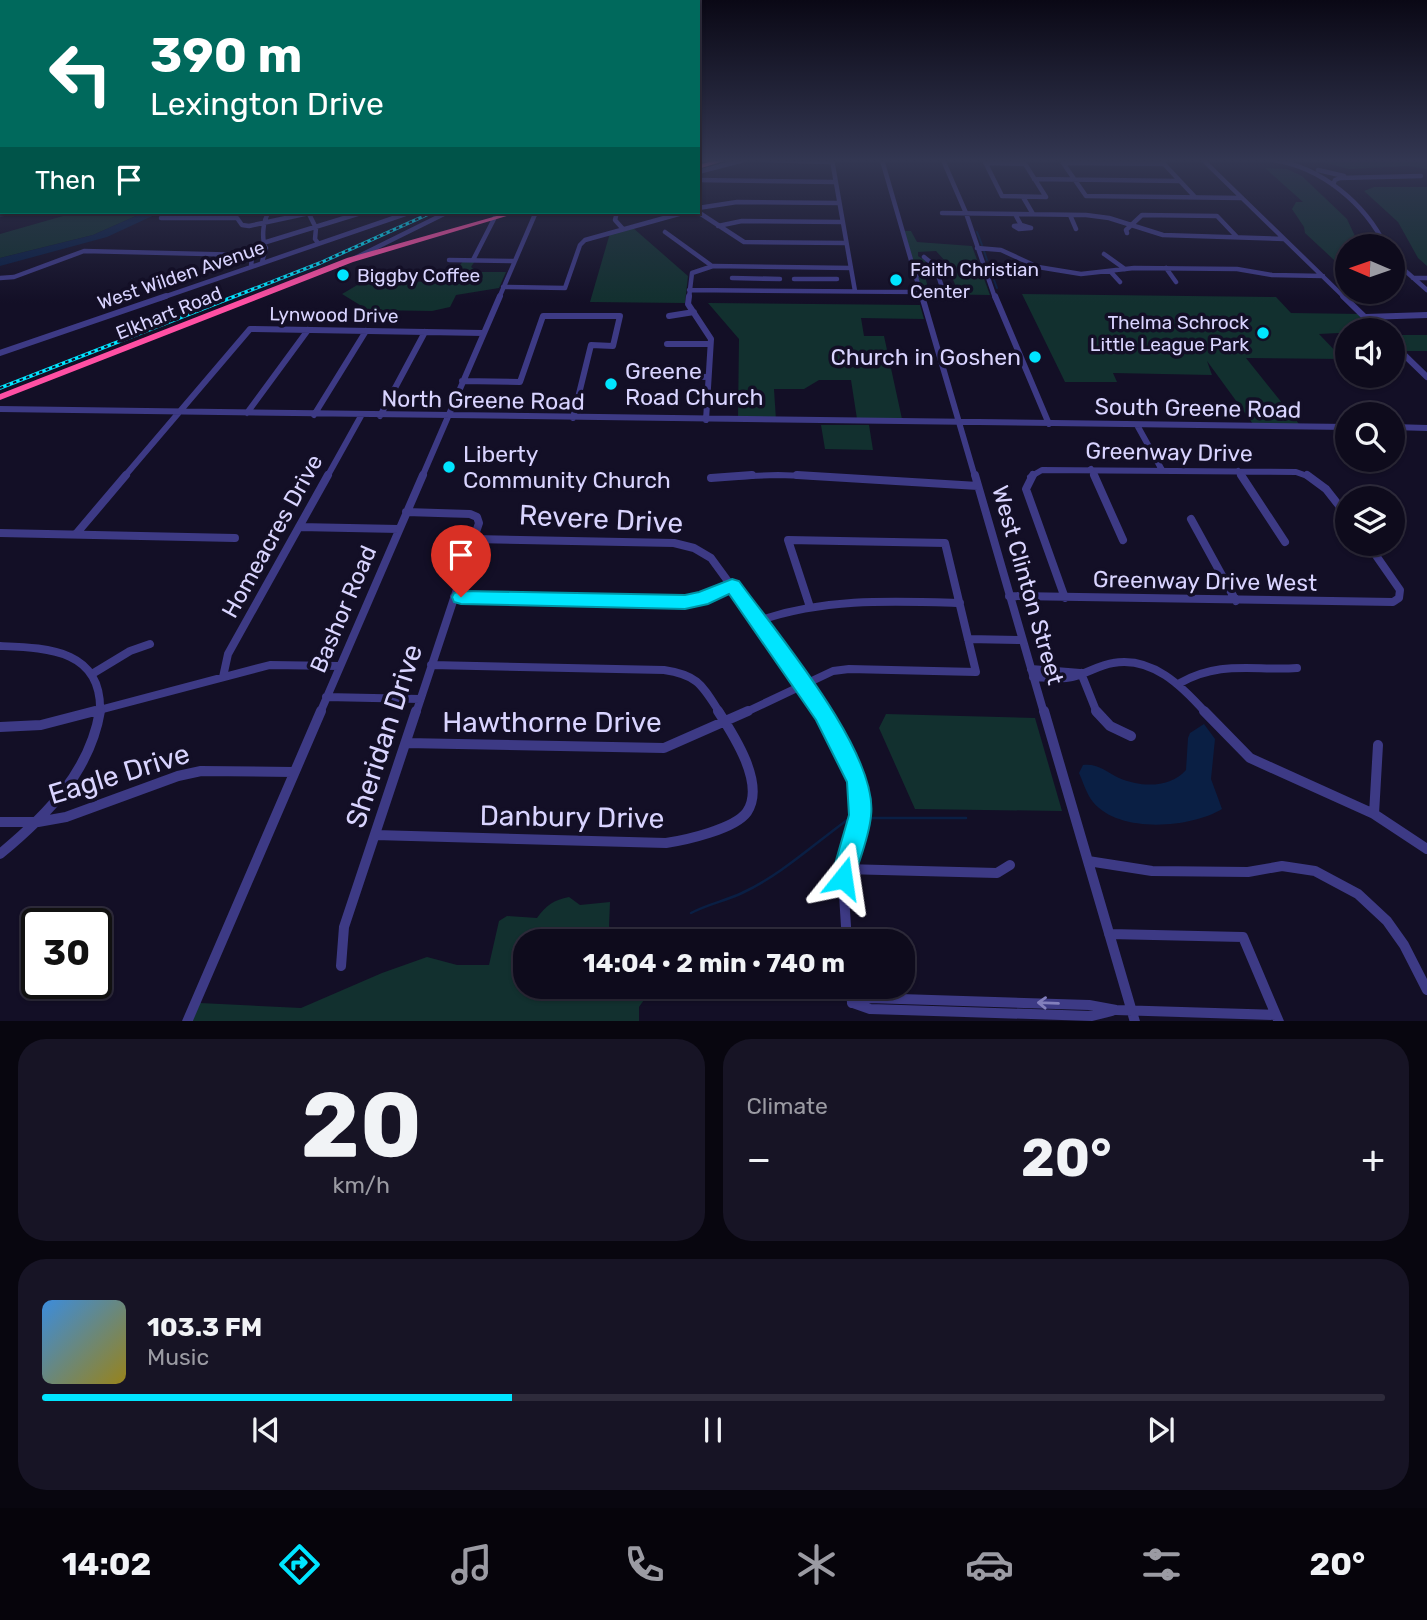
<!DOCTYPE html>
<meta charset="utf-8">
<style>
body{margin:0;font-family:Rubik,sans-serif;background:#171425;color:#f1f3f6;height:100vh;display:flex;flex-direction:column;font-size:26px;white-space:nowrap}
*{box-sizing:border-box;margin:0}
p{font-size:23px;color:#9b9ba3}
.icon{flex:none;width:38px;height:38px;fill:none;stroke:currentColor;stroke-width:2;stroke-linecap:round;stroke-linejoin:round}
.map{position:relative;height:1021px;overflow:hidden}
.details{display:flex;flex-direction:column;gap:18px;padding:18px;background:#08060f;flex:1}
.details>*{flex:none}
.banner{position:absolute;left:0px;top:0px;width:700px;height:214px;box-shadow:0 2px 5px #0004,0 0 0 2px #2e2b3b;background:#00695c;color:#fff;overflow:hidden}
.needle{width:46px;rotate:272deg}
.fabs{position:absolute;left:1335px;top:234px;display:grid;gap:14px}
.fabs a{display:grid;place-items:center;width:70px;height:70px;border-radius:50%;background:#0e0b1c;box-shadow:0 2px 5px #0004,0 0 0 2px #2e2b3b;font-size:35px}
.speed{position:absolute;left:21px;top:908px;display:flex;gap:14px;font-size:35px;font-weight:700;text-align:center}
.speed>*{display:grid;place-content:center;width:91px;height:91px;border-radius:50%;background:#0e0b1c;box-shadow:0 2px 5px #0004,0 0 0 2px #2e2b3b;line-height:1}
.speed .limit{border:4px solid #111;border-radius:10px;background:#fff;color:#111}
.pin{position:absolute;display:grid;place-items:center;width:60px;height:60px;color:#fff;margin:-72px -30px;border-radius:50% 50% 50% 0;rotate:-45deg;box-shadow:0 0 7px #0007}
.pin .icon{rotate:45deg}
.me{position:absolute;width:77px;margin:-38px;rotate:15deg;stroke-linejoin:round;filter:drop-shadow(0 0 5px #0008)}
.turn{display:flex;align-items:center;gap:24px;height:147px;padding:0 35px;font-size:32px}
.turn .icon{width:91px;height:91px;stroke-width:2.5}
.turn b{display:block;font-size:49px;line-height:60px}
.then{display:flex;align-items:center;height:66px;padding:0 35px;background:#0003;gap:14px;font-size:26px}
.big{font-size:52px;font-weight:700;line-height:1.1}
.details .tile{flex:1;display:flex;flex-direction:column;justify-content:center;gap:10px;min-width:0;padding:0 24px;border-radius:28px;background:#171425}
.details .dial{align-items:center;gap:0}
.dial b{font-size:91px;line-height:1}
.song{display:flex;align-items:center;gap:21px}
.cover{width:84px;height:84px;border-radius:10px;background:linear-gradient(135deg,hsl(210 70% 55%),hsl(50 70% 35%))}
.played{height:7px;border-radius:4px;background:linear-gradient(90deg,#00e5ff 35%,#2e2b3b 35%)}
.keys{display:flex;justify-content:space-around;direction:ltr}
.heat{display:flex;justify-content:space-between;align-items:center;font-size:38px;direction:ltr}
.details .tiles{flex:1;display:grid;gap:18px;grid-template-columns:1fr 1fr}
.tile:last-child{grid-column:span 2}
.trip{position:absolute;left:513px;top:929px;width:402px;height:70px;border-radius:28px;background:#0e0b1c;box-shadow:0 2px 5px #0004,0 0 0 2px #2e2b3b;font-weight:700;line-height:70px;text-align:center}
.menu{display:flex;height:112px;justify-content:space-around;align-items:center;background:#06040b;color:#9b9ba3}
.menu .icon{width:49px;height:49px}
.menu .active{color:#00e5ff}
.menu b{font-size:32px;color:#f1f3f6}
.map>svg:first-child{display:block}
.green{fill:#12302f}
.water{fill:#0a1f44}
.lines{fill:none;stroke-linecap:round;stroke-linejoin:round}
.stream-far1{stroke:#0a1f44;stroke-width:2}
.stream{stroke:#0a1f44;stroke-width:2.5}
.minor-far3{stroke:#3d3a85;stroke-width:4.5}
.minor-far2{stroke:#3d3a85;stroke-width:6}
.minor-far1{stroke:#3d3a85;stroke-width:8}
.minor{stroke:#3d3a85;stroke-width:10}
.highway{fill:#ff4fa3;fill-rule:evenodd}
.rail-casing{stroke:#00e5ff;stroke-width:3.5}
.rail{stroke:#130f26;stroke-width:2;stroke-dasharray:3.5;stroke-linecap:butt}
.oneway{stroke:#837fbc}
.route{fill:#00e5ff;stroke:#0095a6;stroke-width:2}
.poi-dot{fill:#00e5ff;stroke:#130f26;stroke-width:2.5}
.labels{text-anchor:middle;dominant-baseline:central;stroke-width:7;stroke-linejoin:round;paint-order:stroke}
.far-poi-label{font-size:19px;fill:#d9d4ff;stroke:#130f26;text-anchor:start}
.far-street-label{font-size:19px;fill:#d9d4ff;stroke:#130f26}
.poi-label{font-size:23px;fill:#d9d4ff;stroke:#130f26;text-anchor:start}
.street-label{font-size:23px;fill:#d9d4ff;stroke:#130f26}
.near-street-label{font-size:28px;fill:#d9d4ff;stroke:#130f26}
</style>
<div class="map">
<svg width="1427" height="1022" viewBox="0 0 1427 1022">
<rect width="100%" height="100%" fill="#130f26"/>
<path class="green" d="M 1313,160 L 1427,160 L 1427,169 L 1408,166 L 1349,169 Z
M 1265,168 L 1287,169 L 1302,176 L 1347,219 L 1360,247 L 1348,247 L 1347,272 L 1305,233 L 1304,227 L 1292,209 L 1296,202 L 1303,202 Z
M 1374,187 L 1427,187 L 1427,266 L 1418,258 L 1398,222 L 1364,191 Z
M 77,212 L 114,212 L 124,215 L 145,212 L 93,235 L 0,258 L 0,234 Z
M 632,227 L 688,276 L 685,303 L 590,302 L 610,233 Z
M 904,231 L 911,231 L 917,242 L 972,246 L 990,295 L 923,294 L 917,276 L 925,276 L 928,288 L 937,292 L 950,291 L 949,288 L 956,287 L 946,262 L 936,251 L 918,252 L 918,256 L 927,262 L 921,263 L 925,273 L 916,272 Z
M 463,261 L 475,261 L 471,267 L 478,272 L 506,272 L 499,288 L 456,295 L 450,307 L 432,311 L 368,310 L 342,294 L 359,284 L 370,281 L 448,282 Z
M 1022,294 L 1276,297 L 1291,313 L 1362,314 L 1379,331 L 1319,334 L 1343,359 L 1246,358 L 1299,424 L 1253,424 L 1207,361 L 1212,375 L 1113,373 L 1117,382 L 1065,382 Z
M 708,303 L 920,305 L 924,319 L 861,318 L 864,336 L 884,336 L 902,419 L 857,419 L 851,380 L 819,380 L 804,389 L 774,389 L 776,420 L 738,418 L 739,339 Z
M 1393,335 L 1427,335 L 1427,351 L 1400,351 L 1393,344 Z
M 821,425 L 869,425 L 873,450 L 825,449 Z
M 886,714 L 1035,718 L 1062,811 L 915,809 L 879,728 Z
M 569,897 L 580,905 L 610,902 L 609,926 L 613,936 L 636,932 L 639,941 L 525,942 L 525,987 L 653,987 L 639,1007 L 639,1021 L 192,1022 L 200,1003 L 301,1008 L 382,973 L 427,957 L 457,965 L 489,965 L 499,921 L 507,916 L 537,918 C 546,905 554,900 569,897 Z"/>
<path class="water" d="M 145,212 L 161,212 L 107,237 L 0,266 L 0,258 L 93,235 Z
M 1204,724 L 1215,739 L 1211,779 L 1222,809 C 1191,828 1119,834 1093,802 C 1087,795 1083,782 1079,773 L 1083,765 C 1097,763 1107,772 1119,778 C 1140,787 1169,789 1186,770 L 1188,738 L 1190,733 Z"/>
<g class="lines">
<path class="stream-far1" d="M 977,232 L 982,245
M 984,251 L 987,260
M 989,264 L 992,276
M 994,280 L 997,288"/>
<path class="stream" d="M 871,818 L 966,818
M 691,913 C 708,904 725,901 742,893 C 781,875 815,843 850,818"/>
<path class="minor-far3" d="M 762,160 L 832,162
M 832,160 L 855,291
M 882,160 L 922,298
M 943,160 L 966,213 L 995,298
M 984,160 L 1002,196 L 1046,197
M 1203,160 L 1345,298
M 1273,160 C 1321,167 1365,203 1386,247
M 985,163 L 1025,164 L 1046,197
M 1318,170 L 1344,176
M 698,172 L 744,160
M 1034,179 L 1179,181
M 698,180 L 835,182
M 1333,185 L 1335,180 L 1340,178 L 1421,176
M 1023,197 L 1033,214
M 1195,197 L 1164,164 L 1063,163 L 1086,196 L 1242,198
M 698,208 L 737,202 L 839,203
M 308,212 L 316,228 L 315,239 L 318,243
M 617,212 L 615,220 L 623,229
M 698,212 L 744,242 L 846,243
M 942,213 L 1086,215 L 1109,218 L 1163,235 L 1284,239
M 0,214 L 40,212
M 1015,214 L 1021,225
M 1070,215 L 1076,229
M 161,218 L 237,218 L 242,225 L 249,226 L 314,212
M 1021,225 L 1031,228 L 1019,229 L 1014,226 Z
M 718,226 L 742,221 L 842,222
M 665,232 L 712,266
M 1127,233 L 1126,230 L 1142,215 L 1217,216 L 1237,237
M 263,243 L 364,212
M 977,248 L 1001,250 L 1038,267 L 1081,274 L 1134,268 L 1237,269 L 1272,275 L 1323,276
M 1104,254 L 1125,269
M 924,257 L 935,266 L 942,287
M 355,258 L 448,212
M 449,260 L 515,261
M 473,260 L 495,217
M 1393,260 L 1427,290
M 262,262 L 266,248 C 261,239 263,220 269,212
M 1166,268 L 1176,282
M 1110,271 L 1120,282
M 915,275 L 950,274
M 0,278 L 14,277 L 84,251 L 247,255 L 252,258 L 251,266
M 732,278 L 780,279
M 1413,278 L 1427,278
M 794,279 L 837,279
M 503,287 L 565,288 L 580,245 L 585,240 L 686,212
M 689,290 L 920,292
M 161,298 L 411,212
M 499,298 L 536,212
M 689,298 L 692,273 L 713,266 L 851,268"/>
<path class="minor-far2" d="M 689,296 L 688,304 L 711,339 L 706,420
M 922,296 L 975,477
M 995,296 L 1049,424
M 1343,296 L 1379,331
M 669,316 L 694,312
M 1366,317 L 1427,315
M 667,344 L 710,344
M 1393,344 L 1427,377
M 0,353 L 166,296
M 655,376 L 708,377
M 462,381 L 520,382 L 543,316 L 620,316 L 613,346 L 591,345 L 573,418
M 0,409 L 1348,427
M 247,413 L 308,330
M 314,415 L 366,331
M 380,416 L 425,332
M 1137,425 L 1162,470
M 1393,427 L 1427,428
M 1091,469 L 1095,477
M 1238,471 L 1242,477
M 124,477 L 250,329 L 483,333
M 327,477 L 361,416
M 422,477 L 500,296
M 724,477 L 778,475 L 836,477
M 1030,477 L 1042,470 L 1296,472 L 1310,477"/>
<path class="minor-far1" d="M 797,475 L 978,486
M 975,475 L 1044,713
M 1033,475 L 1026,489 L 1065,598
M 1094,475 L 1123,540
M 1241,475 L 1285,542
M 1307,475 L 1326,489 L 1348,517
M 711,478 L 752,475
M 406,512 L 470,514 L 477,517 L 479,523 L 416,713
M 1191,519 L 1236,601
M 299,527 L 399,529
M 0,533 L 235,538
M 76,534 L 126,475
M 473,539 L 674,543 L 694,548 L 711,558 L 824,713
M 1009,596 L 1393,602 L 1399,598 L 1400,590 L 1368,544
M 454,597 L 685,602 L 701,599 L 732,586
M 758,621 C 824,598 891,601 960,603
M 968,639 L 1022,640
M 0,646 C 47,648 103,649 100,713
M 431,665 L 664,670 C 698,675 702,685 720,713
M 1031,669 L 1080,673
M 1081,673 L 1097,713
M 92,674 L 130,651 L 150,644
M 223,677 L 228,654 L 328,475
M 1033,677 C 1046,677 1059,680 1072,677 C 1086,674 1099,665 1113,663 C 1152,656 1182,686 1206,713
M 1180,683 C 1220,660 1254,671 1297,668
M 326,697 L 420,699
M 88,713 L 270,665 L 339,666
M 320,713 L 423,475
M 744,713 L 833,671 L 849,669 L 976,672 L 945,543 L 788,540 L 809,604"/>
<path class="minor" d="M 822,711 L 858,781 L 861,815 L 843,879 L 847,942
M 1044,711 L 1135,1022
M 1096,711 L 1110,726 L 1131,736
M 1204,711 L 1250,758 L 1374,814 L 1427,849
M 0,727 L 41,725 L 95,711
M 406,743 L 664,748 L 748,711
M 1374,814 L 1378,745
M 0,822 L 38,822 L 66,817 L 178,776 L 201,771 L 293,772
M 375,835 L 666,843 C 686,840 735,829 747,812 C 766,784 733,734 718,711
M 0,854 C 46,816 90,772 100,711
M 1088,861 L 1152,871 L 1248,872 L 1282,866 L 1315,871 L 1358,894 L 1387,921 L 1404,945 L 1427,990
M 844,869 L 997,873 L 1010,865
M 1109,934 L 1243,937 L 1279,1022
M 341,966 L 344,927 L 416,711
M 851,987 L 852,1003
M 852,1003 L 869,998 L 1089,1005 L 1116,1010 L 1276,1015
M 853,1003 L 870,1009 L 1092,1016 L 1112,1011
M 187,1022 L 321,711"/>
<path class="highway" d="M 716,160 L 727,160 L 698,169 L 698,165 Z
M 511,212 L 520,212 L 353,262 L 0,400 L 0,394 L 347,258 Z"/>
<defs>
<path id="rail" d="M 0,388 L 320,263 L 433,212"/>
</defs>
<use href="#rail" class="rail-casing"/>
<use href="#rail" class="rail"/>
</g>
<defs><path id="oneway-shaft" d="M-6 0H5M1.5-3L5.5 0L1.5 3" fill="none" stroke-width="1.6" stroke-linecap="round" stroke-linejoin="round" transform="scale(1.75)"/></defs>
<use class="oneway" href="#oneway-shaft" transform="translate(1048 1003) rotate(-178)"/>
<linearGradient id="sky" x2="0" y2="1"><stop stop-color="#0a0815"/><stop offset="0.53" stop-color="#333752"/><stop offset="1" stop-color="#333752" stop-opacity="0"/></linearGradient>
<rect width="1427" height="303" fill="url(#sky)"/>
<path class="route" d="M 732,579 L 739,581 C 776,632 879,753 871,816 C 869,837 860,858 854,878 L 851,887 L 843,890 L 835,887 L 831,878 L 849,815 L 847,782 L 816,720 L 729,594 L 708,604 L 685,609 L 461,604 L 454,602 L 452,597 L 454,593 L 461,591 L 685,595 L 699,592 Z"/>
<g class="poi-dot">
<circle cx="343" cy="275" r="7"/>
<circle cx="896" cy="280" r="7"/>
<circle cx="1263" cy="333" r="7"/>
<circle cx="1035" cy="357" r="7"/>
<circle cx="611" cy="384" r="7"/>
<circle cx="449" cy="467" r="7"/>
</g>
<g class="labels">
<g class="far-poi-label">
<text x="910" y="269">Faith Christian<tspan x="910" dy="22">Center</tspan></text>
<text x="357" y="275">Biggby Coffee</text>
<text x="1249" y="322" text-anchor="end">Thelma Schrock<tspan x="1249" dy="22">Little League Park</tspan></text>
</g>
<g class="far-street-label">
<text transform="translate(181 275) rotate(-19)">West Wilden Avenue</text>
<text transform="translate(169 313) rotate(-22)">Elkhart Road</text>
<text transform="translate(334 315) rotate(1)">Lynwood Drive</text>
</g>
<g class="poi-label">
<text x="1021" y="357" text-anchor="end">Church in Goshen</text>
<text x="625" y="371">Greene<tspan x="625" dy="26">Road Church</tspan></text>
<text x="463" y="454">Liberty<tspan x="463" dy="26">Community Church</tspan></text>
</g>
<g class="street-label">
<text transform="translate(483 400) rotate(1)">North Greene Road</text>
<text transform="translate(1198 408) rotate(1)">South Greene Road</text>
<text transform="translate(1169 452) rotate(1)">Greenway Drive</text>
<text transform="translate(272 536) rotate(-61)">Homeacres Drive</text>
<text transform="translate(1205 581) rotate(1)">Greenway Drive West</text>
<text transform="translate(1028 585) rotate(74)">West Clinton Street</text>
<text transform="translate(343 609) rotate(-67)">Bashor Road</text>
</g>
<g class="near-street-label">
<text transform="translate(601 519) rotate(3)">Revere Drive</text>
<text x="552" y="722">Hawthorne Drive</text>
<text transform="translate(384 736) rotate(-72)">Sheridan Drive</text>
<text transform="translate(119 774) rotate(-17)">Eagle Drive</text>
<text transform="translate(572 817) rotate(1)">Danbury Drive</text>
</g>
</g>
</svg>
<div class="fabs">
<a><svg class="needle" viewBox="-14 -14 28 28"><path d="M0-13l5 13h-10z" fill="#e53935"/><path d="M0 13l5-13h-10z" fill="#9b9ba3"/></svg></a>
<a><svg class="icon" aria-label="sound" viewBox="0 0 24 24"><path d="M4 9h4l5-4v14l-5-4H4zM17 9q2 3 0 6"/></svg></a>
<a><svg class="icon" aria-label="search" viewBox="0 0 24 24"><circle cx="10" cy="10" r="6"/><path d="M15 15l6 6"/></svg></a>
<a><svg class="icon" aria-label="layers" viewBox="0 0 24 24"><path d="M12 4l9 5-9 5-9-5zM3 14l9 5 9-5"/></svg></a>
</div>
<div class="speed"><div class="limit">30</div></div>
<div class="pin" style="left:461px;top:597px;background:#d93025"><svg class="icon" aria-label="arrive" viewBox="0 0 24 24"><path d="M6 21V4h12l-3 4 3 4H6"/></svg></div>
<svg class="me" style="left:843px;top:878px" viewBox="-20 -20 40 40"><path d="M0-17L14 15 0 8-14 15z" fill="#00e5ff" stroke="#fff" stroke-width="4"/></svg>
<div class="trip">14:04 · 2 min · 740 m</div>
<div class="banner">
<div class="turn"><svg class="icon" aria-label="left" viewBox="0 0 24 24"><path d="M17 20v-9H6M10 6l-5 5 5 5"/></svg><div><b>390 m</b>Lexington Drive</div></div>
<div class="then">Then<svg class="icon" aria-label="arrive" viewBox="0 0 24 24"><path d="M6 21V4h12l-3 4 3 4H6"/></svg></div>
</div>
</div>
<section class="details">
<div class="tiles">
<div class="tile dial"><b>20</b><p>km/h</p></div>
<div class="tile"><p>Climate</p>
<div class="heat"><a>−</a><b class="big">20°</b><a>+</a></div>
</div>
<div class="tile">
<div class="song"><i class="cover"></i><div><b>103.3 FM</b><p>Music</p></div></div>
<div class="played"></div>
<div class="keys"><svg class="icon" aria-label="previous" viewBox="0 0 24 24"><path d="M18 5L8 12l10 7zM5 5v14"/></svg><svg class="icon" aria-label="pause" viewBox="0 0 24 24"><path d="M8 5v14M16 5v14"/></svg><svg class="icon" aria-label="next" viewBox="0 0 24 24"><path d="M6 5l10 7-10 7zM19 5v14"/></svg></div>
</div>
</div>
</section>
<nav class="menu">
<b>14:02</b>
<svg class="icon active" aria-label="directions" viewBox="0 0 24 24"><path d="M12 3l9 9-9 9-9-9zM9 14v-3h6M13 9l2 2-2 2"/></svg>
<svg class="icon" aria-label="music" viewBox="0 0 24 24"><path d="M9 18V5l10-2v13"/><circle cx="6" cy="18" r="3"/><circle cx="16" cy="16" r="3"/></svg>
<svg class="icon" aria-label="phone" viewBox="0 0 24 24"><path d="M5 4h4l2 5-3 2q2 4 5 5l2-3 5 2v4C11 20 4 13 5 4z"/></svg>
<svg class="icon" aria-label="climate" viewBox="0 0 24 24"><path d="M12 3v18M4 7l16 10M4 17L20 7"/></svg>
<svg class="icon" aria-label="car" viewBox="0 0 24 24"><path d="M5 17H2v-5l4-1 3-4h7l3 4 3 1v5h-3M9 17h6M6 11h13"/><circle cx="7" cy="17" r="2"/><circle cx="17" cy="17" r="2"/></svg>
<svg class="icon" aria-label="filters" viewBox="0 0 24 24"><path d="M4 7h16M4 17h16"/><circle cx="9" cy="7" r="2"/><circle cx="15" cy="17" r="2"/></svg>
<b>20°</b>
</nav>
